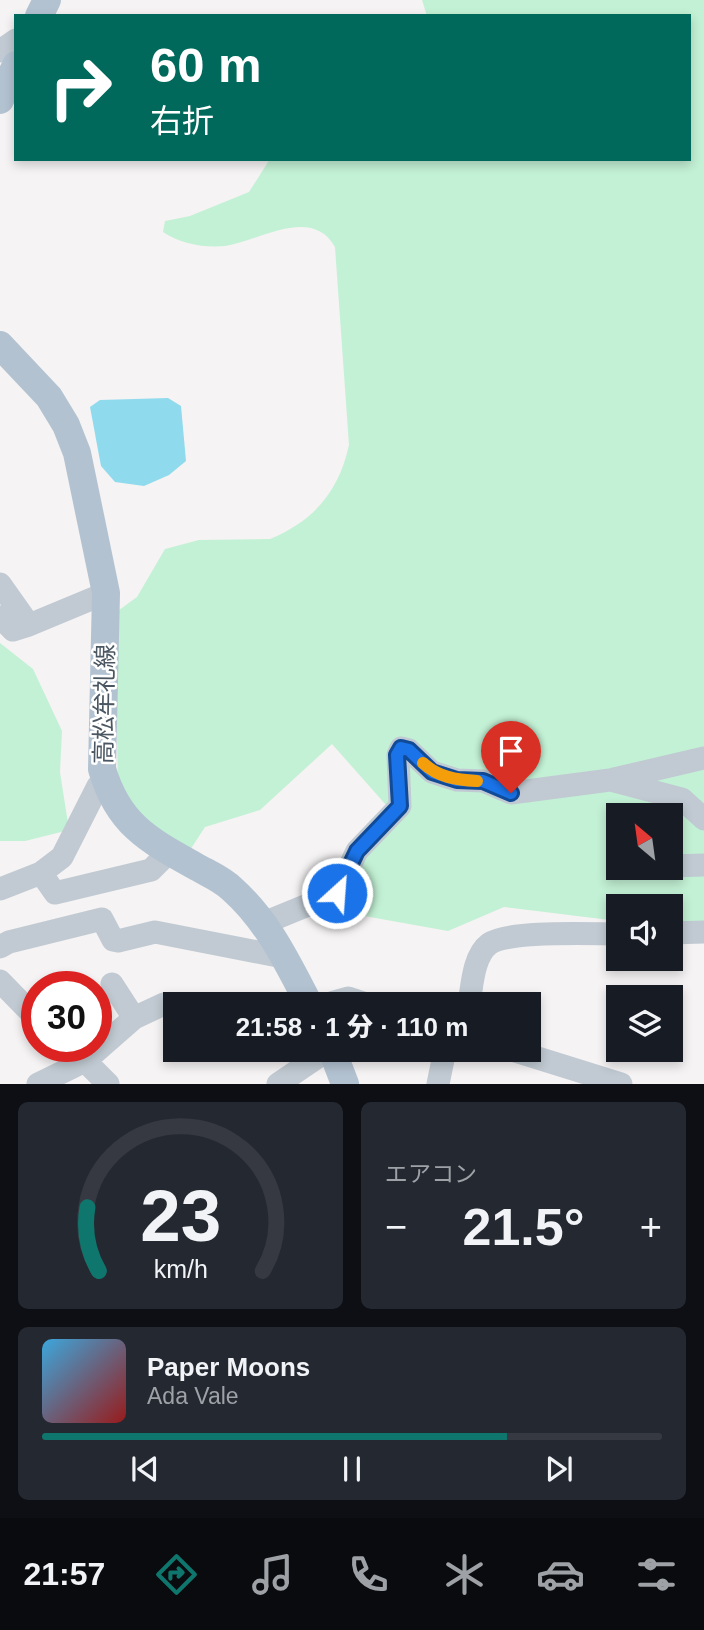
<!DOCTYPE html>
<html lang="ja">
<meta charset="utf-8">
<style>
body{margin:0;font-family:Arial,"Noto Sans JP",sans-serif;background:#242831;color:#f1f3f6;height:100vh;display:flex;flex-direction:column;font-size:26px;white-space:nowrap}
*{box-sizing:border-box;margin:0}
p{font-size:23px;color:#9ea1a6}
.icon{flex:none;width:38px;height:38px;fill:none;stroke:currentColor;stroke-width:2;stroke-linecap:round;stroke-linejoin:round}
.map{position:relative;height:1084px;overflow:hidden}
.panel{display:flex;flex-direction:column;gap:18px;padding:18px;background:#0d0f14;flex:1}
.panel>*{flex:none}
.guide{position:absolute;left:14px;top:14px;width:677px;height:147px;border-radius:0px;box-shadow:0 4px 10px #0003;background:#00695c;color:#fff;overflow:hidden}
.needle{width:46px;rotate:331deg}
.buttons{position:absolute;left:606px;top:803px;display:grid;gap:14px}
.buttons a{display:grid;place-items:center;width:77px;height:77px;border-radius:0px;background:#171b24;box-shadow:0 4px 10px #0003;font-size:35px}
.speed{position:absolute;left:21px;top:971px;display:flex;gap:14px;font-size:35px;font-weight:700;text-align:center}
.speed>*{display:grid;place-content:center;width:91px;height:91px;border-radius:50%;background:#171b24;box-shadow:0 4px 10px #0003;line-height:1}
.speed .limit{border:10px solid #d22;background:#fff;color:#111}
.pin{position:absolute;display:grid;place-items:center;width:60px;height:60px;color:#fff;margin:-72px -30px;border-radius:50% 50% 50% 0;rotate:-45deg;box-shadow:0 0 7px #0007}
.pin .icon{rotate:45deg}
.me{position:absolute;width:77px;margin:-38px;rotate:26deg;stroke-linejoin:round;filter:drop-shadow(0 0 5px #0008)}
.turn{display:flex;align-items:center;gap:24px;height:147px;padding:0 21px;font-size:32px}
.turn .icon{width:91px;height:91px;stroke-width:2.5}
.turn b{display:block;font-size:49px;line-height:60px}
.big{font-size:52px;font-weight:800;line-height:1.1}
.panel .widget{flex:1;display:flex;flex-direction:column;justify-content:center;gap:10px;min-width:0;padding:0 24px;border-radius:10px;background:#242831}
.panel .dial{align-items:center;gap:0}
.dial svg{height:182px;overflow:visible;fill:none;stroke:#363941;stroke-width:7;stroke-linecap:round;text-anchor:middle}
.dial text{fill:#f1f3f6;stroke:none}
.song{display:flex;align-items:center;gap:21px}
.cover{width:84px;height:84px;border-radius:10px;background:linear-gradient(135deg,hsl(200 70% 55%),hsl(0 70% 35%))}
.played{height:7px;border-radius:4px;background:linear-gradient(90deg,#0f766e 75%,#363941 75%)}
.keys{display:flex;justify-content:space-around;direction:ltr}
.heat{display:flex;justify-content:space-between;align-items:center;font-size:38px;direction:ltr}
.panel .tiles{flex:1;display:grid;gap:18px;grid-template-columns:1fr 1fr}
.widget:last-child{grid-column:span 2}
.trip{position:absolute;left:163px;top:992px;width:378px;height:70px;border-radius:0px;background:#171b24;box-shadow:0 4px 10px #0003;font-weight:800;line-height:70px;text-align:center}
.tabs{display:flex;height:112px;justify-content:space-around;align-items:center;background:#090b0e;color:#9ea1a6}
.tabs .icon{width:49px;height:49px}
.tabs .current{color:#0f766e}
.tabs b{font-size:32px;color:#f1f3f6}
.map>svg:first-child{display:block}
.green{fill:#c3f1d5;fill-rule:evenodd}
.water{fill:#90daee}
.lines{fill:none;stroke-linecap:round;stroke-linejoin:round}
.minor{stroke:#c1cad2;stroke-width:23}
.major{stroke:#b3c2d1;stroke-width:28}
.route-casing{stroke:#114b97;stroke-width:18}
.route{stroke:#1a73e8;stroke-width:12}
.slow{stroke:#f59e0b;stroke-width:12}
.labels{text-anchor:middle;dominant-baseline:central;stroke-width:5;stroke-linejoin:round;paint-order:stroke}
.street-label{font-size:24px;fill:#4a5661;stroke:#fff}
</style>
<div class="map">
<svg width="704" height="1084" viewBox="0 0 704 1084">
<rect width="100%" height="100%" fill="#f5f3f3"/>
<path class="green" d="M 422,0 L 704,0 L 704,931 L 670,927 L 670,906 L 618,906 L 618,921 L 504,907 L 448,931 L 314,907 L 394,814 L 332,744 L 260,810 L 205,827 L 190,850 L 141,822 L 118,793 L 115,613 L 137,597 L 165,549 L 199,540 L 270,539 C 314,521 339,491 349,445 L 335,247 C 312,205 259,241 225,246 C 204,248 181,244 163,232 L 165,221 L 190,216 L 249,192 L 270,159 L 690,159 L 690,16 L 427,16 ZM 618,816 L 670,816 L 670,868 L 618,868 Z
M 0,643 L 33,669 L 62,731 L 60,772 L 69,830 L 25,841 L 0,841 Z"/>
<path class="water" d="M 168,398 L 181,406 L 186,461 L 169,475 L 144,486 L 115,482 L 101,466 L 90,407 L 100,400 Z"/>
<g class="lines">
<path class="minor" d="M 0,51 L 16,40
M 0,584 L 29,625 L 106,593
M 0,617 L 13,630 L 29,625
M 614,779 L 704,758
M 670,866 L 704,865
M 41,873 L 55,893 L 151,870 L 169,852
M 0,889 L 41,873 L 62,857 L 98,786 L 105,781
M 264,923 L 337,893 L 357,851 L 400,806 L 398,755 L 401,748 L 409,750 L 432,772 L 457,780 L 483,781 L 511,793 L 610,780 L 682,799 L 704,819
M 670,933 L 704,932
M 0,947 L 9,942 L 102,919 L 113,940 L 118,941 L 155,932 L 283,957
M 0,981 L 37,1019
M 112,984 L 134,1018
M 327,1004 L 348,998 L 366,1004
M 469,1004 C 472,987 473,956 489,944 C 509,930 590,934 618,934
M 512,1050 L 621,1084
M 85,1061 L 108,1084
M 38,1084 L 85,1061 L 134,1018 L 164,1004 L 207,1004
M 278,1084 L 328,1050
M 438,1084 L 445,1050"/>
<path class="major" d="M 39,16 L 47,0
M 0,100 L 16,65
M 0,345 L 49,397 L 66,425 L 77,453 L 106,593 L 102,769 C 118,824 148,840 195,866 C 207,873 222,879 232,889 C 268,921 287,962 309,1004
M 332,1050 L 345,1084"/>
</g>
<g class="lines">
<defs>
<path id="route" d="M 337,893 L 357,851 L 400,806 L 397,755 L 401,748 L 409,750 L 432,772 L 457,780 L 483,781 L 511,793"/>
</defs>
<use href="#route" class="route-casing"/>
<use href="#route" class="route"/>
<path class="slow" d="M 423,763 C 438,777 456,780 477,781"/>
</g>
<g class="labels">
<g class="street-label">
<text transform="translate(104 704) rotate(-89)">高松牟礼線</text>
</g>
</g>
</svg>
<div class="buttons">
<a><svg class="needle" viewBox="-14 -14 28 28"><path d="M0-13l5 13h-10z" fill="#e53935"/><path d="M0 13l5-13h-10z" fill="#9ea1a6"/></svg></a>
<a><svg class="icon" aria-label="sound" viewBox="0 0 24 24"><path d="M4 9h4l5-4v14l-5-4H4zM17 9q2 3 0 6"/></svg></a>
<a><svg class="icon" aria-label="layers" viewBox="0 0 24 24"><path d="M12 4l9 5-9 5-9-5zM3 14l9 5 9-5"/></svg></a>
</div>
<div class="speed"><div class="limit">30</div></div>
<div class="pin" style="left:511px;top:793px;background:#d93025"><svg class="icon" aria-label="arrive" viewBox="0 0 24 24"><path d="M6 21V4h12l-3 4 3 4H6"/></svg></div>
<svg class="me" style="left:337px;top:893px" viewBox="-20 -20 40 40"><circle r="17" fill="#1a73e8" stroke="#fff" stroke-width="3"/><path d="M0-11L8 9 0 5-8 9z" fill="#fff"/></svg>
<div class="trip">21:58 · 1 分 · 110 m</div>
<div class="guide">
<div class="turn"><svg class="icon" aria-label="right" viewBox="0 0 24 24"><path d="M7 20v-9h11M14 6l5 5-5 5"/></svg><div><b>60 m</b>右折</div></div>
</div>
</div>
<section class="panel">
<div class="tiles">
<div class="widget dial"><svg viewBox="0 0 100 80">
<path d="M14 69A42 42 0 1 1 86 69"/>
<path d="M14 69A42 42 0 0 1 9 41" stroke="#0f766e"/>
<text x="50" y="56" font-size="32" font-weight="700">23</text>
<text x="50" y="72" font-size="11">km/h</text>
</svg></div>
<div class="widget"><p>エアコン</p>
<div class="heat"><a>−</a><b class="big">21.5°</b><a>+</a></div>
</div>
<div class="widget">
<div class="song"><i class="cover"></i><div><b>Paper Moons</b><p>Ada Vale</p></div></div>
<div class="played"></div>
<div class="keys"><svg class="icon" aria-label="previous" viewBox="0 0 24 24"><path d="M18 5L8 12l10 7zM5 5v14"/></svg><svg class="icon" aria-label="pause" viewBox="0 0 24 24"><path d="M8 5v14M16 5v14"/></svg><svg class="icon" aria-label="next" viewBox="0 0 24 24"><path d="M6 5l10 7-10 7zM19 5v14"/></svg></div>
</div>
</div>
</section>
<nav class="tabs">
<b>21:57</b>
<svg class="icon current" aria-label="directions" viewBox="0 0 24 24"><path d="M12 3l9 9-9 9-9-9zM9 14v-3h6M13 9l2 2-2 2"/></svg>
<svg class="icon" aria-label="music" viewBox="0 0 24 24"><path d="M9 18V5l10-2v13"/><circle cx="6" cy="18" r="3"/><circle cx="16" cy="16" r="3"/></svg>
<svg class="icon" aria-label="phone" viewBox="0 0 24 24"><path d="M5 4h4l2 5-3 2q2 4 5 5l2-3 5 2v4C11 20 4 13 5 4z"/></svg>
<svg class="icon" aria-label="climate" viewBox="0 0 24 24"><path d="M12 3v18M4 7l16 10M4 17L20 7"/></svg>
<svg class="icon" aria-label="car" viewBox="0 0 24 24"><path d="M5 17H2v-5l4-1 3-4h7l3 4 3 1v5h-3M9 17h6M6 11h13"/><circle cx="7" cy="17" r="2"/><circle cx="17" cy="17" r="2"/></svg>
<svg class="icon" aria-label="filters" viewBox="0 0 24 24"><path d="M4 7h16M4 17h16"/><circle cx="9" cy="7" r="2"/><circle cx="15" cy="17" r="2"/></svg>
</nav>
